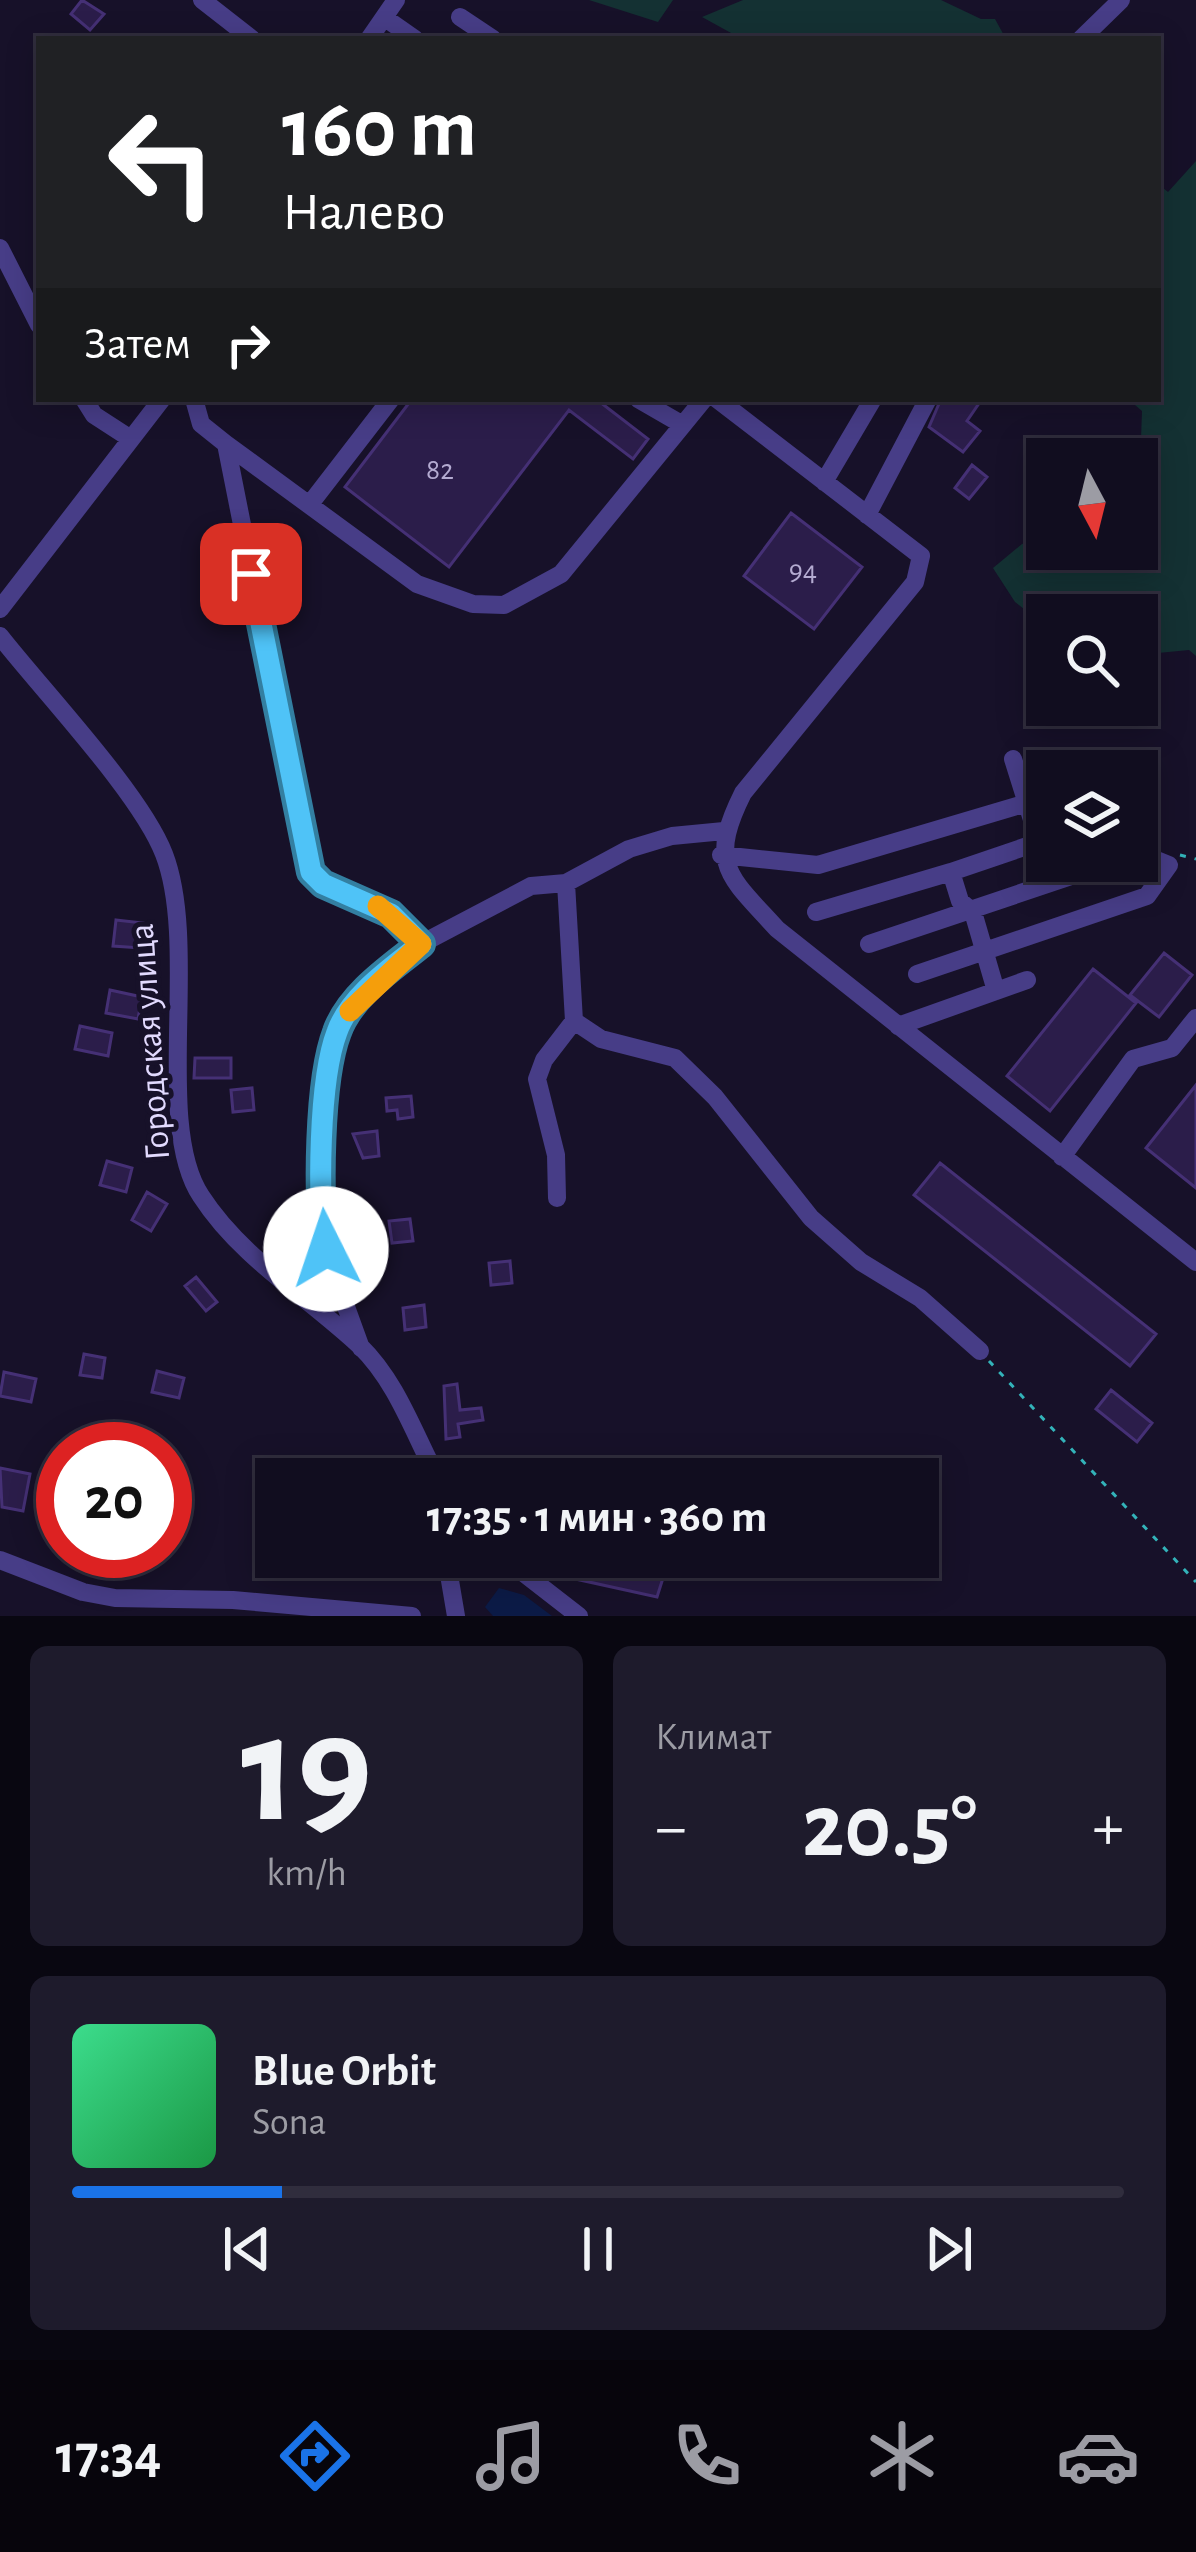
<!DOCTYPE html>
<html lang="ru">
<meta charset="utf-8">
<style>
body{margin:0;font-family:"Alegreya Sans",sans-serif;background:#1e1b2c;color:#f1f3f6;height:100vh;display:flex;flex-direction:column;font-size:45px;white-space:nowrap}
*{box-sizing:border-box;margin:0}
p{font-size:39px;color:#9c9ca4}
.icon{flex:none;width:66px;height:66px;fill:none;stroke:currentColor;stroke-width:2;stroke-linecap:round;stroke-linejoin:round}
.map{position:relative;height:1616px;overflow:hidden}
.drawer{display:flex;flex-direction:column;gap:30px;padding:30px;background:#090711;flex:1}
.drawer>*{flex:none}
.banner{position:absolute;left:36px;top:36px;width:1125px;height:366px;border-radius:0px;box-shadow:0 6px 30px #0003,0 0 0 3px #302d3d;background:#202124;color:#fff;overflow:hidden}
.needle{width:78px;rotate:173deg}
.buttons{position:absolute;left:1026px;top:438px;display:grid;gap:24px}
.buttons a{display:grid;place-items:center;width:132px;height:132px;border-radius:0px;background:#110d1f;box-shadow:0 6px 30px #0003,0 0 0 3px #302d3d;font-size:60px}
.speed{position:absolute;left:36px;top:1422px;display:flex;gap:24px;font-size:60px;font-weight:700;text-align:center}
.speed>*{display:grid;place-content:center;width:156px;height:156px;border-radius:50%;background:#110d1f;box-shadow:0 6px 30px #0003,0 0 0 3px #302d3d;line-height:1}
.speed .limit{border:18px solid #d22;background:#fff;color:#111}
.pin{position:absolute;display:grid;place-items:center;width:102px;height:102px;color:#fff;margin:-51px;border-radius:24px;box-shadow:0 6px 18px #0006}
.me{position:absolute;width:132px;margin:-66px;rotate:356deg;stroke-linejoin:round;filter:drop-shadow(0 0 9px #0008)}
.turn{display:flex;align-items:center;gap:42px;height:252px;padding:0 48px;font-size:54px}
.turn .icon{width:156px;height:156px;stroke-width:2.5}
.turn b{display:block;font-size:84px;line-height:102px}
.then{display:flex;align-items:center;height:114px;padding:0 48px;background:#0003;gap:24px;font-size:45px}
.big{font-size:90px;font-weight:600;line-height:1.1}
.drawer .widget{flex:1;display:flex;flex-direction:column;justify-content:center;gap:18px;min-width:0;padding:0 42px;border-radius:18px;background:#1e1b2c}
.drawer .dial{align-items:center;gap:0}
.dial b{font-size:156px;line-height:1}
.song{display:flex;align-items:center;gap:36px}
.cover{width:144px;height:144px;border-radius:18px;background:linear-gradient(135deg,hsl(150 70% 55%),hsl(140 70% 35%))}
.played{height:12px;border-radius:6px;background:linear-gradient(90deg,#1a73e8 20%,#302d3d 20%)}
.keys{display:flex;justify-content:space-around;direction:ltr}
.heat{display:flex;justify-content:space-between;align-items:center;font-size:66px;direction:ltr}
.drawer .tiles{flex:1;display:grid;gap:30px;grid-template-columns:1fr 1fr}
.widget:last-child{grid-column:span 2}
.trip{position:absolute;left:255px;top:1458px;width:684px;height:120px;border-radius:0px;background:#110d1f;box-shadow:0 6px 30px #0003,0 0 0 3px #302d3d;font-weight:600;line-height:120px;text-align:center}
.menu{display:flex;height:192px;justify-content:space-around;align-items:center;background:#07050c;color:#9c9ca4}
.menu .icon{width:84px;height:84px}
.menu .current{color:#1a73e8}
.menu b{font-size:54px;color:#f1f3f6}
.map>svg:first-child{display:block}
.green{fill:#143133}
.water{fill:#0c1b47}
.building{fill:#2b1d4a;stroke:#453075;stroke-width:3}
.lines{fill:none;stroke-linecap:round;stroke-linejoin:round}
.path{stroke:#33b3b9;stroke-width:3;stroke-dasharray:6 9;stroke-linecap:butt}
.minor{stroke:#473d87;stroke-width:18}
.route-casing{stroke:#337fa1;stroke-width:30}
.route{stroke:#4fc3f7;stroke-width:21}
.slow{stroke:#f59e0b;stroke-width:21}
.labels{text-anchor:middle;dominant-baseline:central;stroke-width:10;stroke-linejoin:round;paint-order:stroke}
.number-label{font-size:30px;fill:#b4abd1}
.street-label{font-size:36px;fill:#e2dafe;stroke:#171129}
</style>
<div class="map">
<svg width="1196" height="1616" viewBox="0 0 1196 1616">
<rect width="100%" height="100%" fill="#171129"/>
<path class="green" d="M 589,0 L 673,0 L 658,22 Z
M 743,0 L 941,0 L 981,19 L 995,19 L 1006,39 L 742,39 L 702,17 Z
M 1196,161 L 1196,656 L 1189,650 L 1137,655 L 1137,615 L 1047,615 L 1047,627 L 1015,602 L 993,568 L 1022,544 L 1047,536 L 1047,549 L 1137,549 L 1142,411 L 1128,399 L 1158,399 L 1158,184 L 1168,192 Z"/>
<path class="water" d="M 499,1588 L 524,1595 L 552,1616 L 493,1616 L 485,1607 Z"/>
<path class="building" d="M 82,0 L 104,14 L 90,30 L 71,14 Z
M 412,399 L 596,399 L 648,439 L 633,459 L 569,410 L 449,567 L 345,487 Z
M 941,399 L 982,399 L 967,421 L 980,431 L 963,452 L 929,427 Z
M 972,465 L 987,477 L 969,499 L 955,488 Z
M 791,513 L 862,567 L 814,629 L 744,576 Z
M 116,920 L 143,923 L 141,948 L 113,946 Z
M 1164,953 L 1192,975 L 1159,1017 L 1130,995 Z
M 1093,969 L 1136,1003 L 1050,1111 L 1007,1076 Z
M 110,990 L 142,997 L 138,1019 L 106,1013 Z
M 80,1026 L 112,1033 L 108,1056 L 75,1049 Z
M 195,1058 L 231,1058 L 231,1078 L 194,1078 Z
M 1196,1085 L 1196,1188 L 1146,1148 Z
M 252,1088 L 254,1110 L 233,1112 L 231,1090 Z
M 411,1096 L 413,1117 L 398,1119 L 397,1110 L 387,1111 L 386,1098 Z
M 377,1131 L 379,1156 L 363,1158 L 353,1134 Z
M 107,1161 L 132,1168 L 126,1192 L 100,1185 Z
M 940,1163 L 1156,1334 L 1130,1366 L 914,1195 Z
M 147,1192 L 167,1204 L 151,1231 L 132,1220 Z
M 410,1219 L 413,1241 L 392,1243 L 389,1221 Z
M 510,1261 L 512,1283 L 491,1285 L 489,1263 Z
M 196,1277 L 217,1302 L 206,1311 L 185,1286 Z
M 424,1305 L 426,1327 L 405,1330 L 403,1308 Z
M 84,1354 L 105,1358 L 102,1378 L 80,1375 Z
M 157,1371 L 184,1378 L 179,1398 L 152,1392 Z
M 4,1372 L 36,1379 L 31,1402 L 0,1396 Z
M 457,1384 L 460,1410 L 481,1408 L 483,1420 L 458,1424 L 460,1437 L 446,1439 L 444,1386 Z
M 1111,1390 L 1152,1423 L 1137,1442 L 1096,1409 Z
M 0,1468 L 30,1474 L 23,1511 L 2,1507 Z
M 567,1557 L 663,1578 L 657,1597 L 562,1576 Z"/>
<g class="lines">
<path class="path" d="M 1180,855 L 1196,859
M 989,1361 L 1196,1582"/>
<path class="minor" d="M 202,0 L 252,39
M 460,17 L 493,39
M 385,18 L 415,39
M 369,39 L 396,0
M 1081,39 L 1121,0
M 0,248 L 39,325
M 84,399 L 94,415 L 131,439
M 194,399 L 201,424 L 226,444 L 311,872 L 323,885 L 391,914 L 421,944
M 638,399 L 683,425
M 717,399 L 921,556 L 915,582 L 743,793 C 707,865 729,876 777,929 L 1196,1262
M 226,444 L 417,584 L 473,604 L 504,605 L 561,574 L 704,399
M 824,482 L 873,399
M 310,504 L 391,399
M 867,515 L 928,399
M 0,609 L 162,399
M 0,636 C 43,691 141,794 164,854 C 200,947 153,1124 201,1196 C 241,1258 308,1297 360,1346 C 397,1382 414,1434 438,1479
M 721,855 L 818,865 L 1047,797
M 816,912 L 951,872
M 869,944 L 1116,861
M 917,974 L 1147,896 L 1169,865 L 1137,852
M 996,991 L 973,912 L 960,901 L 951,872 L 1039,842 L 1013,759
M 574,1021 L 601,1039 L 675,1058 L 715,1097 L 811,1218 L 861,1262 L 920,1298 L 980,1351
M 898,1026 L 1027,980
M 1062,1157 L 1133,1059 L 1172,1048 L 1196,1018
M 557,1198 L 556,1155 L 537,1079 L 544,1060 L 574,1021 L 566,883
M 361,1348 L 325,1249 L 320,1216 L 329,1070 L 337,1030 L 358,1000 L 421,944 L 531,886 L 566,883 L 629,849 L 672,836 L 724,831
M 446,1557 L 456,1616
M 503,1557 L 579,1616
M 0,1560 L 83,1592 L 115,1598 L 233,1600 L 412,1616"/>
</g>
<g class="lines">
<defs>
<path id="route" d="M 251,574 L 311,872 L 323,884 L 391,914 L 421,944 C 392,967 350,995 337,1032 C 319,1079 317,1199 326,1249"/>
</defs>
<use href="#route" class="route-casing"/>
<use href="#route" class="route"/>
<path class="slow" d="M 350,1011 L 421,944 L 378,906"/>
</g>
<g class="labels">
<g class="number-label">
<text x="440" y="470">82</text>
<text x="803" y="571">94</text>
</g>
<g class="street-label">
<text transform="translate(150 1042) rotate(-94)">Городская улица</text>
</g>
</g>
</svg>
<div class="buttons">
<a><svg class="needle" viewBox="-14 -14 28 28"><path d="M0-13l5 13h-10z" fill="#e53935"/><path d="M0 13l5-13h-10z" fill="#9c9ca4"/></svg></a>
<a><svg class="icon" aria-label="search" viewBox="0 0 24 24"><circle cx="10" cy="10" r="6"/><path d="M15 15l6 6"/></svg></a>
<a><svg class="icon" aria-label="layers" viewBox="0 0 24 24"><path d="M12 4l9 5-9 5-9-5zM3 14l9 5 9-5"/></svg></a>
</div>
<div class="speed"><div class="limit">20</div></div>
<div class="pin" style="left:251px;top:574px;background:#d93025"><svg class="icon" aria-label="arrive" viewBox="0 0 24 24"><path d="M6 21V4h12l-3 4 3 4H6"/></svg></div>
<svg class="me" style="left:326px;top:1249px" viewBox="-20 -20 40 40"><circle r="19" fill="#fff"/><path d="M0-13L10 11 0 6-10 11z" fill="#4fc3f7"/></svg>
<div class="trip">17:35 · 1 мин · 360 m</div>
<div class="banner">
<div class="turn"><svg class="icon" aria-label="left" viewBox="0 0 24 24"><path d="M17 20v-9H6M10 6l-5 5 5 5"/></svg><div><b>160 m</b>Налево</div></div>
<div class="then">Затем<svg class="icon" aria-label="right" viewBox="0 0 24 24"><path d="M7 20v-9h11M14 6l5 5-5 5"/></svg></div>
</div>
</div>
<section class="drawer">
<div class="tiles">
<div class="widget dial"><b>19</b><p>km/h</p></div>
<div class="widget"><p>Климат</p>
<div class="heat"><a>−</a><b class="big">20.5°</b><a>+</a></div>
</div>
<div class="widget">
<div class="song"><i class="cover"></i><div><b>Blue Orbit</b><p>Sona</p></div></div>
<div class="played"></div>
<div class="keys"><svg class="icon" aria-label="previous" viewBox="0 0 24 24"><path d="M18 5L8 12l10 7zM5 5v14"/></svg><svg class="icon" aria-label="pause" viewBox="0 0 24 24"><path d="M8 5v14M16 5v14"/></svg><svg class="icon" aria-label="next" viewBox="0 0 24 24"><path d="M6 5l10 7-10 7zM19 5v14"/></svg></div>
</div>
</div>
</section>
<nav class="menu">
<b>17:34</b>
<svg class="icon current" aria-label="directions" viewBox="0 0 24 24"><path d="M12 3l9 9-9 9-9-9zM9 14v-3h6M13 9l2 2-2 2"/></svg>
<svg class="icon" aria-label="music" viewBox="0 0 24 24"><path d="M9 18V5l10-2v13"/><circle cx="6" cy="18" r="3"/><circle cx="16" cy="16" r="3"/></svg>
<svg class="icon" aria-label="phone" viewBox="0 0 24 24"><path d="M5 4h4l2 5-3 2q2 4 5 5l2-3 5 2v4C11 20 4 13 5 4z"/></svg>
<svg class="icon" aria-label="climate" viewBox="0 0 24 24"><path d="M12 3v18M4 7l16 10M4 17L20 7"/></svg>
<svg class="icon" aria-label="car" viewBox="0 0 24 24"><path d="M5 17H2v-5l4-1 3-4h7l3 4 3 1v5h-3M9 17h6M6 11h13"/><circle cx="7" cy="17" r="2"/><circle cx="17" cy="17" r="2"/></svg>
</nav>
